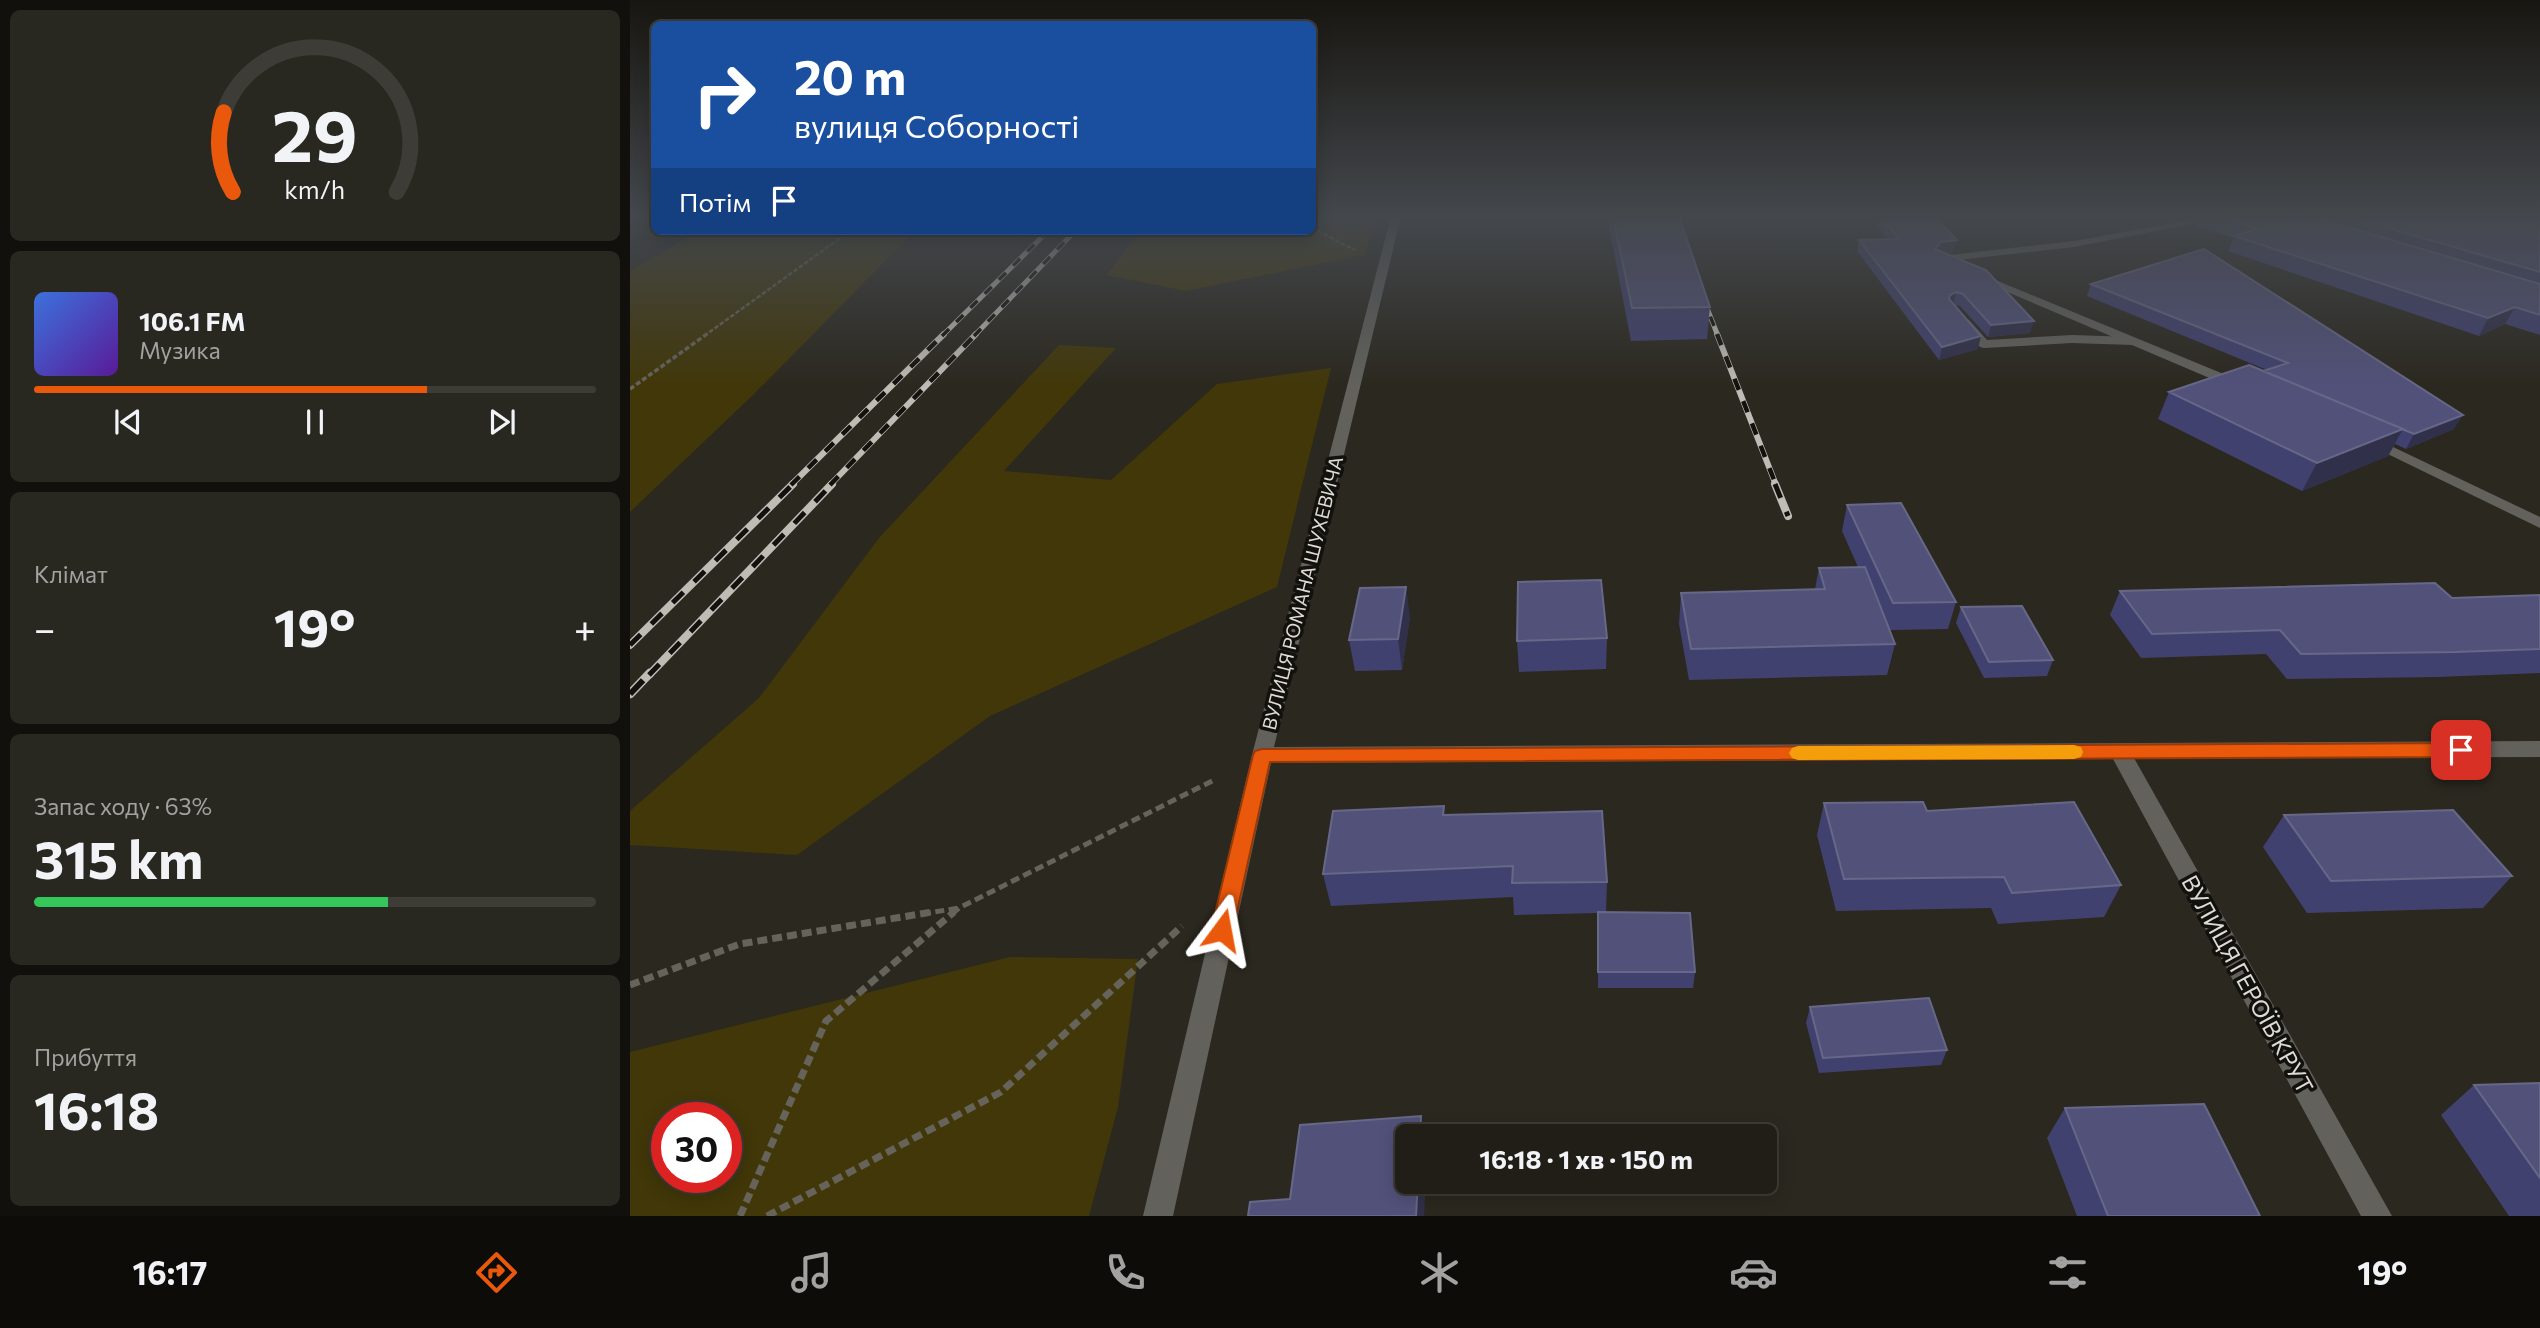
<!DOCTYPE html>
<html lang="uk">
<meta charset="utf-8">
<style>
body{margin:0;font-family:Commissioner,sans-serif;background:#282720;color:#f1f3f6;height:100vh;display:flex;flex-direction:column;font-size:26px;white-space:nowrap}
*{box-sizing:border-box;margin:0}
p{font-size:23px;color:#a2a2a1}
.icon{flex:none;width:38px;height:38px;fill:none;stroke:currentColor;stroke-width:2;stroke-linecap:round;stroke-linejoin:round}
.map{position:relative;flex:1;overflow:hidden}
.panel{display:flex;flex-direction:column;gap:10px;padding:10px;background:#12100d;width:630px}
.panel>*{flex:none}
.guide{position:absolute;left:21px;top:21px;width:665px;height:214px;border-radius:10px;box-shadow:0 4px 18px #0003,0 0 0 2px #3d3c36;background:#1a4fa0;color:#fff;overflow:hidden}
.speed{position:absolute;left:21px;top:1102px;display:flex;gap:14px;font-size:35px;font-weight:700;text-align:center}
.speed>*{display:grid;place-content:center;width:91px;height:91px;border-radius:50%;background:#201e17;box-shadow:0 4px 18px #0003,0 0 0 2px #3d3c36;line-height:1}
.speed .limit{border:10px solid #d22;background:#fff;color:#111}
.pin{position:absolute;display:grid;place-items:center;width:60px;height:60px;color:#fff;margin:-30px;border-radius:14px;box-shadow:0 4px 10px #0006}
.me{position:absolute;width:77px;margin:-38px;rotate:13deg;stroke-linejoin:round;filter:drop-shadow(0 0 5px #0008)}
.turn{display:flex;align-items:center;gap:24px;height:147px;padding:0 28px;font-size:32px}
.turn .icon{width:91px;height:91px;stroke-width:2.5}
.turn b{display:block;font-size:49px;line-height:60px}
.then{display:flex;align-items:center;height:66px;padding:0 28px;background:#0003;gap:14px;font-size:26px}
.big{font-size:52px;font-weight:700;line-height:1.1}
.panel .tile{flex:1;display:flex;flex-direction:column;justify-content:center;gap:10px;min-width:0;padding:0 24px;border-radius:10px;background:#282720}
.panel .dial{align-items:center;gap:0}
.dial svg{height:182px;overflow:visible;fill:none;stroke:#3d3c36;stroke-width:7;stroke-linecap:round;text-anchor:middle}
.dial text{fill:#f1f3f6;stroke:none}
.song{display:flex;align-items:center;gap:21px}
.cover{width:84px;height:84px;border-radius:10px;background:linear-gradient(135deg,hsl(220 70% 55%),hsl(270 70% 35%))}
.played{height:7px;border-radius:4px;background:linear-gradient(90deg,#ea580c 70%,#3d3c36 70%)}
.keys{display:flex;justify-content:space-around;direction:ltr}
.heat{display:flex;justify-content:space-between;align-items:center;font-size:38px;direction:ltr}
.charge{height:10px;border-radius:5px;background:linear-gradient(90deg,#34c759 63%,#3d3c36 0)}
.trip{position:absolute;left:765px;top:1124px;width:382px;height:70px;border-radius:10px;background:#201e17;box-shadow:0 4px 18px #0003,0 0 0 2px #3d3c36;font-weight:700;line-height:70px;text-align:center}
.tabs{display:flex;height:112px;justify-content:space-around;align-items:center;background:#0d0c09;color:#a2a2a1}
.tabs .icon{width:49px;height:49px}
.tabs .on{color:#ea580c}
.tabs b{font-size:32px;color:#f1f3f6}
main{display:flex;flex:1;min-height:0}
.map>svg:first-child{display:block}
.green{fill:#413709;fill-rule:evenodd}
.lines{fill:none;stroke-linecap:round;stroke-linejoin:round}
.path-far3{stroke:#66635b;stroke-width:2.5;stroke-dasharray:4.5 2;stroke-linecap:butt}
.path-far2{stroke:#66635b;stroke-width:3.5;stroke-dasharray:5 2.5;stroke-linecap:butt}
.path-far1{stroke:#66635b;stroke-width:5;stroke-dasharray:9 4.5;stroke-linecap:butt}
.path{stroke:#66635b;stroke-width:7;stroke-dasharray:10 5;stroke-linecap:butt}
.service{fill:#62615c;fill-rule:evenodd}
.minor{fill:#62615c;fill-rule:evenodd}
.rail-far3-casing{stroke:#bebcb5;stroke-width:5}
.rail-far2-casing{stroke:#bebcb5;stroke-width:6}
.rail-far1-casing{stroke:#bebcb5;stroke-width:8}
.rail-casing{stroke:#bebcb5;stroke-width:9}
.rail-far3{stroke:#12110d;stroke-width:3.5;stroke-dasharray:10;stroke-linecap:butt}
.rail-far2{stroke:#12110d;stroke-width:4.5;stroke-dasharray:12;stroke-linecap:butt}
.rail-far1{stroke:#12110d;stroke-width:5;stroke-dasharray:15;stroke-linecap:butt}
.rail{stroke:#12110d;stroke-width:6;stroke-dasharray:19;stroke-linecap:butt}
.wall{fill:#41416f}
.shaded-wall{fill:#31304a}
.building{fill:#52517a;stroke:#676788;stroke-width:2}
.route{fill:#ea580c;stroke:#983908;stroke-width:2}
.slow{fill:#f59e0b}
.labels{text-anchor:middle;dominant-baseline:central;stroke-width:7;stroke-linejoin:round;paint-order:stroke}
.street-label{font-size:19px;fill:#dddbd5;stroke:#12110d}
.near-street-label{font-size:23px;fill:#dddbd5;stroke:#12110d}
</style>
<main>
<section class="panel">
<div class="tile dial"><svg viewBox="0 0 100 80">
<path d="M14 69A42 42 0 1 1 86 69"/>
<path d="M14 69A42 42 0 0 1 10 34" stroke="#ea580c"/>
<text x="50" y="56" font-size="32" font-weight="700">29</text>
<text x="50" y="72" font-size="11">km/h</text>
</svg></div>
<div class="tile">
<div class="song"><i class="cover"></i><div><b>106.1 FM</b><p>Музика</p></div></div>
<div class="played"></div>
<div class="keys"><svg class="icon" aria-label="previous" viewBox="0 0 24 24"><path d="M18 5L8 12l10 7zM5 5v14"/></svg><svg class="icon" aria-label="pause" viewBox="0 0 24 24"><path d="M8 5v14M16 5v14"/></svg><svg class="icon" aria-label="next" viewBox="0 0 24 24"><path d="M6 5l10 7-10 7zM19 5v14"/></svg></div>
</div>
<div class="tile"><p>Клімат</p>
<div class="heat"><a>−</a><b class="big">19°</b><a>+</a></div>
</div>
<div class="tile"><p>Запас ходу · 63%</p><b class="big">315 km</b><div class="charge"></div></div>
<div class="tile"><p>Прибуття</p><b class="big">16:18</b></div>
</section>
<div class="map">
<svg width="1910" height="1216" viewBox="0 0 1910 1216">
<rect width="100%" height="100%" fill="#2b281f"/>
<path class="green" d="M 683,216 L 749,216 L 734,255 L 556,291 L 476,275 L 511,231 L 682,231 Z
M 69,231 L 285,231 L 122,396 L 0,512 L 0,271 Z
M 429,345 L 486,348 L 374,471 L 481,480 L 587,384 L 701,368 L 647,587 L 360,716 L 167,855 L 0,845 L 0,811 L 129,698 L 249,538 Z
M 380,957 L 508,959 L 488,1107 L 459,1216 L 0,1216 L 0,1052 ZM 96,1118 L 96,1178 L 37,1178 L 37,1118 Z"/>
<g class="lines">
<path class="path-far3" d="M 682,228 L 725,250
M 74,336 L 220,231"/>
<path class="path-far2" d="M 0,389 L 77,334"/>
<path class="path-far1" d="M 292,914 L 329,908
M 322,914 L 329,908 L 586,779"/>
<path class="path" d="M 0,985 L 110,944 L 302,912
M 110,1216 L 196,1021 L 324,912
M 137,1216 L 371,1092 L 552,926"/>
<path class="service" d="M 1335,319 L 1339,320 L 1357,340 L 1442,335 L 1503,337 L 1509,341 L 1503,345 L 1442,343 L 1354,348 L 1350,347 L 1329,322 Z"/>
<path class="minor" d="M 761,216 L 771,216 L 644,747 L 1910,741 L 1910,757 L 1504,758 L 1762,1216 L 1731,1216 L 1483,759 L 641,763 L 543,1216 L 513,1216 L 622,755 Z
M 1581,216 L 1603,216 L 1444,247 L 1310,262 L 1305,259 L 1310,256 L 1444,241 Z
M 1346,272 L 1613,382 L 1614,385 L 1608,389 L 1603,388 L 1342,277 L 1341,275 Z
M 1740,436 L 1910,517 L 1910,528 L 1735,443 L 1735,437 Z"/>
<defs>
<path id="rail-far3" d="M 1073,298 L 1088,336
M 312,336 L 418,231
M 344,336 L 445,231"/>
<path id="rail-far2" d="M 1087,334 L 1146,485
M 161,485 L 314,334
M 200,485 L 346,334"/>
<path id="rail-far1" d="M 1145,484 L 1158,516
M 0,645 L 163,484
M 19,675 L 202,484"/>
<path id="rail" d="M 0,694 L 20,673"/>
</defs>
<use href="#rail-far3" class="rail-far3-casing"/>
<use href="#rail-far2" class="rail-far2-casing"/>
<use href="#rail-far1" class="rail-far1-casing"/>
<use href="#rail" class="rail-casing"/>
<use href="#rail-far3" class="rail-far3"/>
<use href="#rail-far2" class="rail-far2"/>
<use href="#rail-far1" class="rail-far1"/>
<use href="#rail" class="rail"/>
</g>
<path class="wall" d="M 977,216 L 1049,216 L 1080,307 L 1077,339 L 1001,341 Z
M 1249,216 L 1304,216 L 1324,252 L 1315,253 L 1400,333 L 1358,337 L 1330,306 L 1324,305 L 1348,349 L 1309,360 L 1227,251 L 1229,240 L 1258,240 L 1247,225 Z
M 1569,216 L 1910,216 L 1910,335 L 1875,324 L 1849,336 L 1598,251 L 1604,238 L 1565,226 Z
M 1461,284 L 1824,429 L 1776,449 L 1765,444 L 1758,456 L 1672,491 L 1528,419 L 1539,392 L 1637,370 L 1457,296 Z
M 1217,505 L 1326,602 L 1318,629 L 1260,630 L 1265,644 L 1257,675 L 1059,680 L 1049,624 L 1051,593 L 1185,589 L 1189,568 L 1228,567 L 1212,531 Z
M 1490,591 L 1822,598 L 1910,595 L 1910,673 L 1807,677 L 1657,679 L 1636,654 L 1511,658 L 1480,615 Z
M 1331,607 L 1423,660 L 1417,676 L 1354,678 L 1326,623 Z
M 780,617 L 772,670 L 725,671 L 719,640 Z
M 977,638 L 976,669 L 889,672 L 887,641 Z
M 1194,803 L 1297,811 L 1491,885 L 1474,917 L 1368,924 L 1361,908 L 1206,911 L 1187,835 Z
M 815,815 L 977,882 L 976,912 L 1065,972 L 1063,988 L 968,988 L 968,913 L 884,915 L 883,897 L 701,906 L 693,874 Z
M 1654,815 L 1882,876 L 1853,908 L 1677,913 L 1633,847 Z
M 1180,1007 L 1317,1050 L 1311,1065 L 1189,1073 L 1176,1023 Z
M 1910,1083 L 1910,1216 L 1879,1216 L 1811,1115 L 1844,1085 Z
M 1435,1108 L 1630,1216 L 1447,1216 L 1417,1138 Z"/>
<path class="shaded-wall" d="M 1541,216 L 1565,216 L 1540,218 Z
M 1327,240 L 1324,252 L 1309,254 L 1305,249 L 1311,242 Z
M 1326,292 L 1323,305 L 1317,308 L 1320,295 Z
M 1885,307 L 1875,324 L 1849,336 L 1858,318 Z
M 1404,321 L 1400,333 L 1358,337 L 1361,325 Z
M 1351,336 L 1348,349 L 1309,360 L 1312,347 Z
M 1833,415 L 1824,429 L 1776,449 L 1784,434 Z
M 1773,429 L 1758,456 L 1672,491 L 1687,463 Z
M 776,587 L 780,617 L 772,670 L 768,639 Z
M 791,1116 L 795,1136 L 790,1136 Z
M 788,1181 L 796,1181 L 794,1216 L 786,1216 Z"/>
<path class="building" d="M 983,216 L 1049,216 L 1080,307 L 1002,308 Z
M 1250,216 L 1304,216 L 1327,240 L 1311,242 L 1305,249 L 1356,270 L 1404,321 L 1361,325 L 1333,294 L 1326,292 L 1320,295 L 1319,299 L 1351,336 L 1312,347 L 1229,240 L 1269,239 Z
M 1588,216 L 1681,216 L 1910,284 L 1910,315 L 1885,307 L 1858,318 L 1604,236 L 1628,229 Z
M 1716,216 L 1910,216 L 1910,272 Z
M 1574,249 L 1833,415 L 1784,434 L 1772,429 L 1773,429 L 1633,371 L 1658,363 L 1461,284 Z
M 1619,365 L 1773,429 L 1687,463 L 1539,392 Z
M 1271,503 L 1326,602 L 1263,603 L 1217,505 Z
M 1235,567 L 1265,644 L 1061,649 L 1051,593 L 1195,589 L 1189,568 Z
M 971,580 L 977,638 L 887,641 L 888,582 Z
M 1805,583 L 1822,598 L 1910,595 L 1910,649 L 1825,652 L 1671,654 L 1650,630 L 1522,634 L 1490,591 Z
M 776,587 L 768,639 L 719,640 L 730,588 Z
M 1392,606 L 1423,660 L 1359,662 L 1331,607 Z
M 1293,802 L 1297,811 L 1444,802 L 1491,885 L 1382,893 L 1374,877 L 1214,879 L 1194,803 Z
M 814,806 L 813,815 L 972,811 L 977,882 L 882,883 L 883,866 L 693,874 L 703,811 Z
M 1823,810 L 1882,876 L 1701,881 L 1654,815 Z
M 968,912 L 1060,913 L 1065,972 L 968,972 Z
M 1299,998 L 1317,1050 L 1193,1058 L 1180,1007 Z
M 1910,1083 L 1910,1178 L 1844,1085 Z
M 1574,1104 L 1630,1216 L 1478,1216 L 1435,1108 Z
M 791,1116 L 790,1136 L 777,1136 L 777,1181 L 788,1181 L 786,1216 L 618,1216 L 620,1202 L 660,1199 L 670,1125 Z"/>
<linearGradient id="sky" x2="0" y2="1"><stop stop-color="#181611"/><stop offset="0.56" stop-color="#44484d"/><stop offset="1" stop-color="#44484d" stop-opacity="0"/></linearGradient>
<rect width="1910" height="387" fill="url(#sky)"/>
<path class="route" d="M 1831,743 L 1838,745 L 1841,750 L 1838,755 L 1831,757 L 640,762 L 603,930 L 600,937 L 592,940 L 585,937 L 581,930 L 623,755 L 625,751 L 632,749 Z"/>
<path class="slow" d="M 1444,745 L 1451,747 L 1453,752 L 1451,757 L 1444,759 L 1168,760 L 1162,758 L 1159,753 L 1162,748 L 1168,746 Z"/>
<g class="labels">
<g class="street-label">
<text transform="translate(672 593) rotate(-76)">ВУЛИЦЯ РОМАНА ШУХЕВИЧА</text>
</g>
<g class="near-street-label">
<text transform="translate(1618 984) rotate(61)">ВУЛИЦЯ ГЕРОЇВ КРУТ</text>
</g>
</g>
</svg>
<div class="speed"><div class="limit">30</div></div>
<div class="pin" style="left:1831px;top:750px;background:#d93025"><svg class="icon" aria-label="arrive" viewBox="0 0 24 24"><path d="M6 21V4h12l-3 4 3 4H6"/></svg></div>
<svg class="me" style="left:592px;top:930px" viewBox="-20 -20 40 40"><path d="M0-17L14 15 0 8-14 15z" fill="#ea580c" stroke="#fff" stroke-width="4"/></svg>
<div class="trip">16:18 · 1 хв · 150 m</div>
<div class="guide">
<div class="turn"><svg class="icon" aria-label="right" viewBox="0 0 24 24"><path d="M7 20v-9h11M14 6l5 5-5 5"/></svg><div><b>20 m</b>вулиця Соборності</div></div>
<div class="then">Потім<svg class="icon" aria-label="arrive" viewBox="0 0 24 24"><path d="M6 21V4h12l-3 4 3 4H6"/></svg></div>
</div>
</div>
</main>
<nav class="tabs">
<b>16:17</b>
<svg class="icon on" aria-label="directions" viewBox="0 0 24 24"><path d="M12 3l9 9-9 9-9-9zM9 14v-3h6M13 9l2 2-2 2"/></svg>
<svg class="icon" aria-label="music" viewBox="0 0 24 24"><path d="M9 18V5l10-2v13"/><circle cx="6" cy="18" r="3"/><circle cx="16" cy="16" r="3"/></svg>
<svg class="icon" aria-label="phone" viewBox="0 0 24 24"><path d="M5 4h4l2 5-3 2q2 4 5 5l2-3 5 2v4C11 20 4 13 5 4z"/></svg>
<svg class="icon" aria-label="climate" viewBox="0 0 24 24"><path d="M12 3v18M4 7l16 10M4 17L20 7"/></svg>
<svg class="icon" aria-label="car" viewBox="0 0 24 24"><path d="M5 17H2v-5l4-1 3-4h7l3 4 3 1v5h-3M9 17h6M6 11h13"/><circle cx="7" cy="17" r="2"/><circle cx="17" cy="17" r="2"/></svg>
<svg class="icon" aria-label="filters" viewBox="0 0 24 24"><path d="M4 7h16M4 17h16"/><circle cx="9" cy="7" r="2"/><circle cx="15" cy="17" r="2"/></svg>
<b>19°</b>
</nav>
